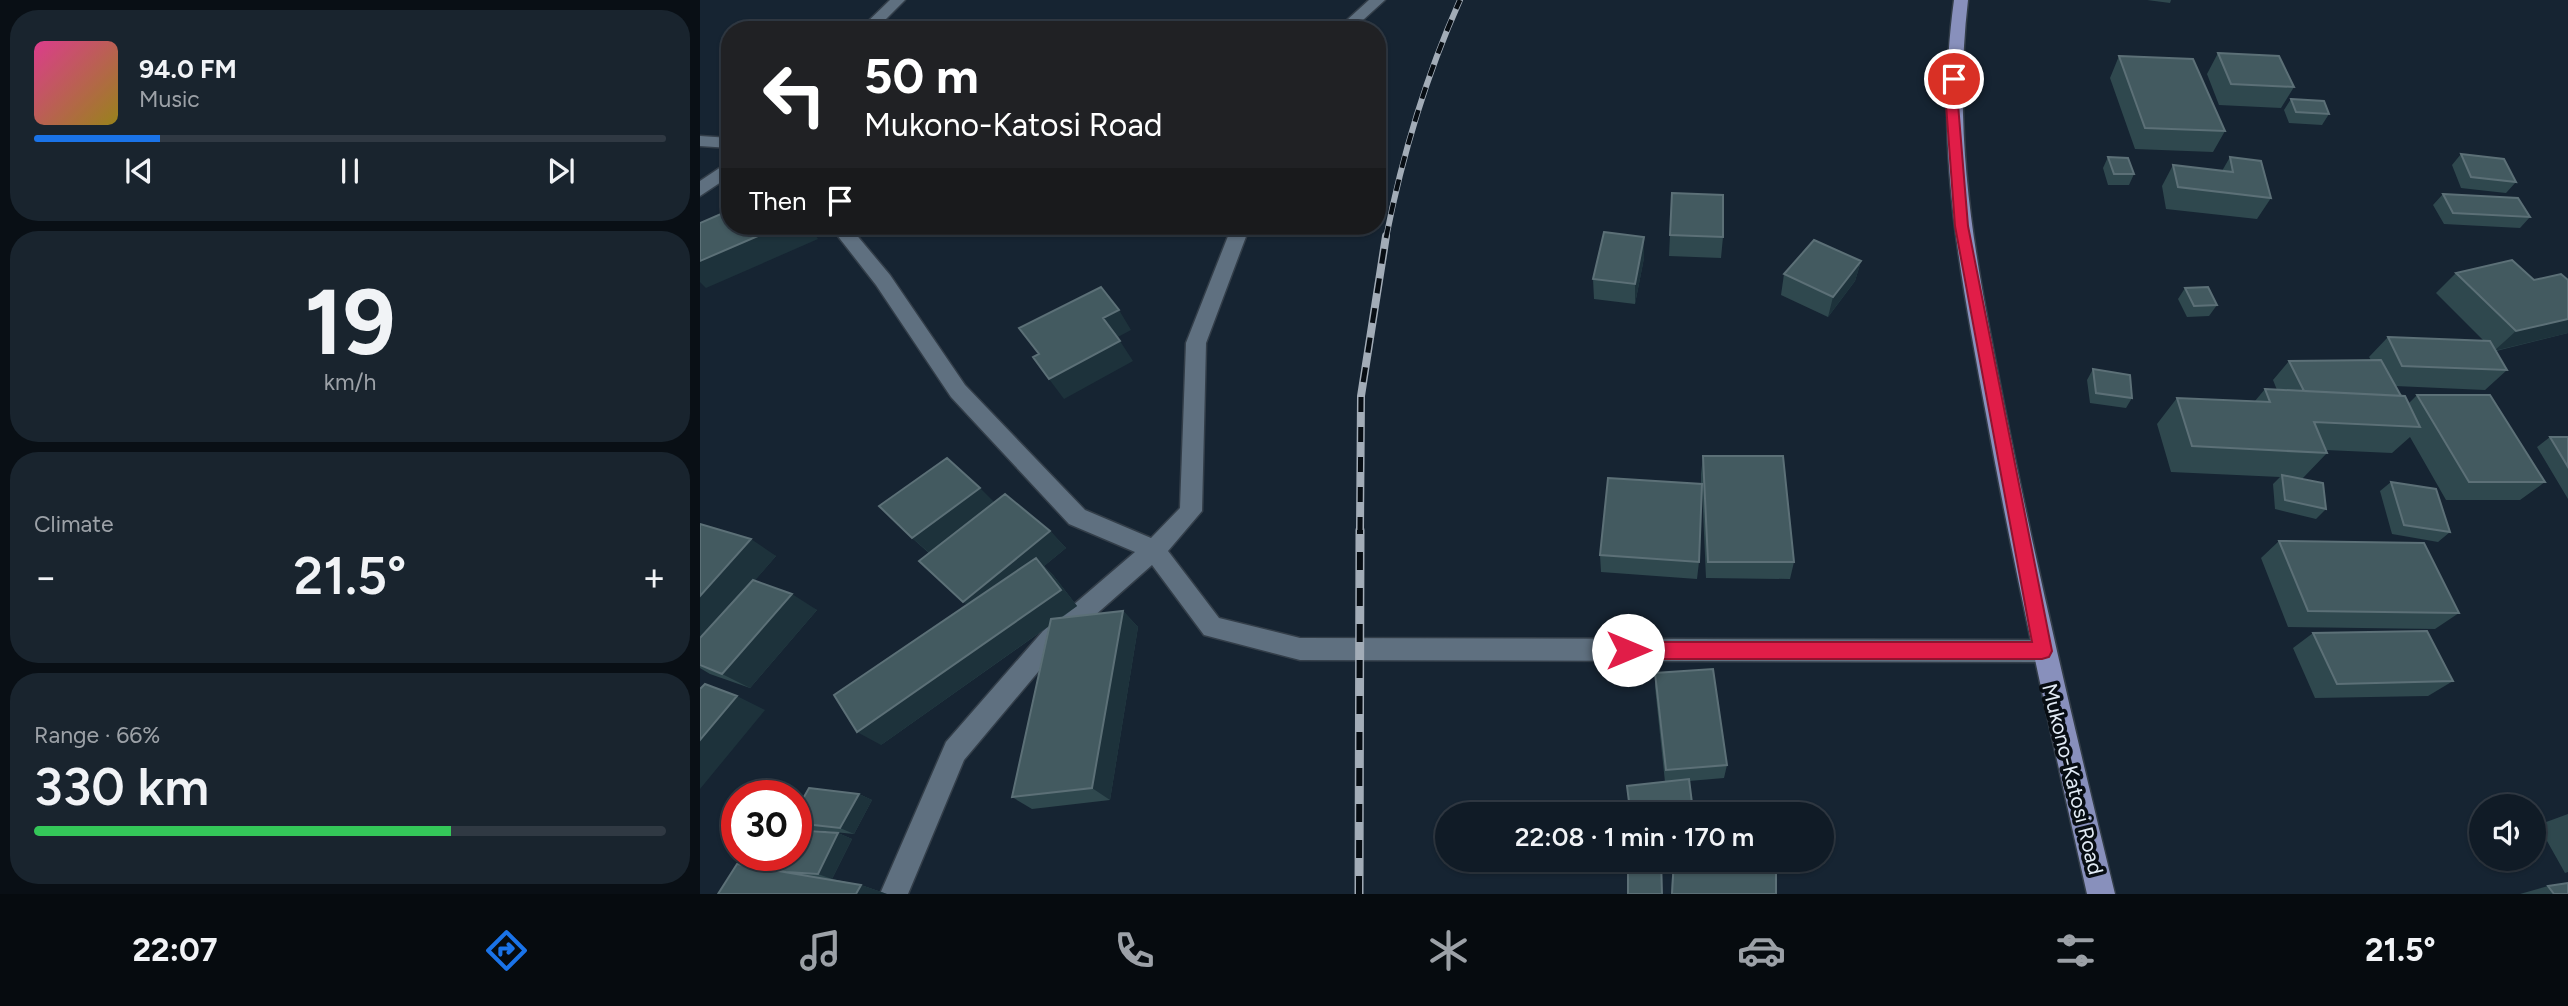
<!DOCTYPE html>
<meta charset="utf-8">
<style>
body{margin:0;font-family:Figtree,sans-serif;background:#19242e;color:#f1f3f6;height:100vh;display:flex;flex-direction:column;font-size:26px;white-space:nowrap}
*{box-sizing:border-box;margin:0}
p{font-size:23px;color:#9ca1a7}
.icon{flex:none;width:38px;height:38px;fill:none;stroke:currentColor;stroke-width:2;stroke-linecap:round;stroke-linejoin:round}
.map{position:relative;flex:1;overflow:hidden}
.panel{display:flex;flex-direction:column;gap:10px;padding:10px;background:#090f15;width:700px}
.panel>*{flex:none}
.guide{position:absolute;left:21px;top:21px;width:665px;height:214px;border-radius:28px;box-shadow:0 2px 5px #0004,0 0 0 2px #303943;background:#202124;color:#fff;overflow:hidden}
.fabs{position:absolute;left:1769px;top:794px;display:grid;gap:14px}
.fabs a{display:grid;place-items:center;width:77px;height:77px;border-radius:50%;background:#101b26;box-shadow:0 2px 5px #0004,0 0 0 2px #303943;font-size:35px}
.speed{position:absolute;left:21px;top:780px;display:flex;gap:14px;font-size:35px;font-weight:700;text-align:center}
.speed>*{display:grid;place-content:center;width:91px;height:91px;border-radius:50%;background:#101b26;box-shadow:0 2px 5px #0004,0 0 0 2px #303943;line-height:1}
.speed .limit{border:10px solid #d22;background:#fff;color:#111}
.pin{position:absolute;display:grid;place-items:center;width:60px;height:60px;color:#fff;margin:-30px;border:4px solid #fff;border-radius:50%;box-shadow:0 2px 7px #0007}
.me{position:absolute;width:77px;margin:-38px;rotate:90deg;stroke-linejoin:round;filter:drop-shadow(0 0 5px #0008)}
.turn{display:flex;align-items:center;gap:24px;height:147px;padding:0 28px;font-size:32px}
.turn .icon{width:91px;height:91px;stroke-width:2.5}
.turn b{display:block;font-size:49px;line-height:60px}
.then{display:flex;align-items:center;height:66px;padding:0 28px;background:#0003;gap:14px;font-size:26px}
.big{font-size:52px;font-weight:600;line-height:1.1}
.panel .widget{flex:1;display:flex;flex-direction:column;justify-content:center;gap:10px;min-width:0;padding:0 24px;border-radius:28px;background:#19242e}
.panel .dial{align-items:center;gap:0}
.dial b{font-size:91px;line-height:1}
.song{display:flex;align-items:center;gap:21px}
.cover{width:84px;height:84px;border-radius:10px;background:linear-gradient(135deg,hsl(330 70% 55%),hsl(50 70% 35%))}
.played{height:7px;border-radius:4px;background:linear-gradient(90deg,#1a73e8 20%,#303943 20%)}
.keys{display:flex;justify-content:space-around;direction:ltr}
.heat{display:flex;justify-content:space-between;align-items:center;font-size:38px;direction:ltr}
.charge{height:10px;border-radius:5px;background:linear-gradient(90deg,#34c759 66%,#303943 0)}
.trip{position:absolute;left:735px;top:802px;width:399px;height:70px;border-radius:35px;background:#101b26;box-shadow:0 2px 5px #0004,0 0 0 2px #303943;font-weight:600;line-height:70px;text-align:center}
.dock{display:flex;height:112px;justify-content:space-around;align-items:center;background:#060b0f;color:#9ca1a7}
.dock .icon{width:49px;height:49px}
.dock .on{color:#1a73e8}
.dock b{font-size:32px;color:#f1f3f6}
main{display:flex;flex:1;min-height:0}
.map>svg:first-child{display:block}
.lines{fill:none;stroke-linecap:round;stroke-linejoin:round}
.minor-casing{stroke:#333e49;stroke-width:3}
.major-casing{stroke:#333e49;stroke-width:3}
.minor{fill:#5f7080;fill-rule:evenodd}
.major{fill:#8890bc;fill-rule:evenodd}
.rail-far2-casing{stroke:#a2acb7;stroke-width:6}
.rail-far1-casing{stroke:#a2acb7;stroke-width:8}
.rail-casing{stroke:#a2acb7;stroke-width:9}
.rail-far2{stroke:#070d13;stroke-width:4.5;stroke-dasharray:12;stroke-linecap:butt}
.rail-far1{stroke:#070d13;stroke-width:5;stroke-dasharray:15;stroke-linecap:butt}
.rail{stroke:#070d13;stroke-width:6;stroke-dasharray:18;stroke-linecap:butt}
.wall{fill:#2f484e}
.shaded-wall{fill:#1d323b}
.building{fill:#435a60;stroke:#5c7077;stroke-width:2}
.route{fill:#e11d48;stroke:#92132f;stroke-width:2}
.labels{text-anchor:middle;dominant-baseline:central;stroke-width:7;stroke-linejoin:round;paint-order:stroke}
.street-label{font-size:21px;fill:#e2ebf5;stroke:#070d13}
</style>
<main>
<section class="panel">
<div class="widget">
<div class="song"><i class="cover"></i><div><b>94.0 FM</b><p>Music</p></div></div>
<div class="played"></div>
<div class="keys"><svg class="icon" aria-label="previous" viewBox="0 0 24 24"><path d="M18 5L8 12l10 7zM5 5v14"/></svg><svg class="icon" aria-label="pause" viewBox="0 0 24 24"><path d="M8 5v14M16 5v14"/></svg><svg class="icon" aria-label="next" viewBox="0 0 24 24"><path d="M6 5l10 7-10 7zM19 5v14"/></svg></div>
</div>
<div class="widget dial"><b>19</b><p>km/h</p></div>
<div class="widget"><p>Climate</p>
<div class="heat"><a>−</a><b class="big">21.5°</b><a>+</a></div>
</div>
<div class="widget"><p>Range · 66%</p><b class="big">330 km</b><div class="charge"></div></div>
</section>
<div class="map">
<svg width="1868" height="894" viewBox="0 0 1868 894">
<rect width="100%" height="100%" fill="#162432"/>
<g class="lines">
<defs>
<path id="minor" d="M 190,0 L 205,0 L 175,30 L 159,30 Z
M 669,0 L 685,0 L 652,30 L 636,30 Z
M 0,136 L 30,138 L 30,148 L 0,146 Z
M 30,161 L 30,176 L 0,196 L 0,181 Z
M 130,226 L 149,226 L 190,275 L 265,385 L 385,510 L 451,538 L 480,508 L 486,343 L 532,226 L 550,226 L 506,343 L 502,511 L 468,551 L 519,618 L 600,638 L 1342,640 L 1350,643 L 1354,651 L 1350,659 L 1342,662 L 600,660 L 504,635 L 452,565 L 359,647 L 264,760 L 208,894 L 180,894 L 246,742 L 343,631 L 435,552 L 369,524 L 251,397 L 176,285 Z"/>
<path id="major" d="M 1254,0 L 1268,0 C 1251,146 1278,272 1306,414 C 1338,575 1376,735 1415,894 L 1387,894 C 1351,734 1315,575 1286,414 C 1260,271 1234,146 1254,0 Z"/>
</defs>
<use href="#minor" class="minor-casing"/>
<use href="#major" class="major-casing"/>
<use href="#minor" class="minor"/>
<use href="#major" class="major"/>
<defs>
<path id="rail-far2" d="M 686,238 C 702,156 726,76 760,0"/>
<path id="rail-far1" d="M 660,532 L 661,396 L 686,236"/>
<path id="rail" d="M 659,894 L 660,530"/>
</defs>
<use href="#rail-far2" class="rail-far2-casing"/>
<use href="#rail-far1" class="rail-far1-casing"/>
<use href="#rail" class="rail-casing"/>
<use href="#rail-far2" class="rail-far2"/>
<use href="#rail-far1" class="rail-far1"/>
<use href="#rail" class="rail"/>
</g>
<path class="wall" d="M 1447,0 L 1471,0 L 1470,3 Z
M 1518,53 L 1594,87 L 1581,108 L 1519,105 L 1507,74 Z
M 1419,56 L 1525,131 L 1513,152 L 1435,149 L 1410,78 Z
M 1591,99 L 1629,114 L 1622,125 L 1589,123 L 1584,110 Z
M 1761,154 L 1816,182 L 1806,193 L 1761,188 L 1752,165 Z
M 1408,157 L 1434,174 L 1429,185 L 1408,185 L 1403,168 Z
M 1530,157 L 1571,198 L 1557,219 L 1466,209 L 1462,186 L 1473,165 L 1522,171 Z
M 1743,194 L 1830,217 L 1820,228 L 1744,224 L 1733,205 Z
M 970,235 L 1023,237 L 1021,258 L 969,256 Z
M 944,258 L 935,304 L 894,299 L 893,279 Z
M 1161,261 L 1155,281 L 1128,317 L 1081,295 L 1084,274 Z
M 1756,273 L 1834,280 L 1868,280 L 1868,333 L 1796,351 L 1807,370 L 1785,390 L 1695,386 L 1701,396 L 1708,404 L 1717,395 L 1845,482 L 1820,500 L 1746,500 L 1710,437 L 1692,453 L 1626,450 L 1627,453 L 1602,479 L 1626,509 L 1616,519 L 1575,509 L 1573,484 L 1580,477 L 1471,472 L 1457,424 L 1477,398 L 1555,401 L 1565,389 L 1577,390 L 1573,380 L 1589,361 L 1671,360 L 1669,357 L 1688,337 L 1784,341 L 1736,293 Z
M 1485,288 L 1517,305 L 1509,316 L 1487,317 L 1478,299 Z
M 1393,369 L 1432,398 L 1426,408 L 1390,403 L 1387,380 Z
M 1850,437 L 1868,437 L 1868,499 L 1837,447 Z
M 1003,456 L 1094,562 L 1090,579 L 1006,578 L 1002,489 L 999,562 L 997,579 L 901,572 L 900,555 L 1001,484 L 1001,474 Z
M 1691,482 L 1750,532 L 1738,542 L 1692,534 L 1680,491 Z
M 294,502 L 350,531 L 366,548 L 344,566 L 353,575 L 377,606 L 361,618 L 423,611 L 438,627 L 410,800 L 332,809 L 312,797 L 349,626 L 181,745 L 267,605 L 229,553 L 212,538 Z
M 0,524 L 76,556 L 54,581 L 117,610 L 50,688 L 10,674 L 0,668 Z
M 1579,541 L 1759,613 L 1735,629 L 1588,627 L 1561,558 Z
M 1613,633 L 1753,681 L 1728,696 L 1615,698 L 1593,648 Z
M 955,673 L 1027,765 L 1024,778 L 989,781 L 992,803 L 991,809 L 948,814 L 930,814 L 927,786 L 965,782 L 955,687 Z
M 159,794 L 172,800 L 154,834 L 104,829 L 96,825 L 96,811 Z
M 1868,814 L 1868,872 L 1865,873 L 1838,825 Z
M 138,833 L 152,839 L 132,879 L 161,885 L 187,894 L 47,866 Z
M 973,859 L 1076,859 L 1076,894 L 971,894 Z
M 1848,886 L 1868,894 L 1820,894 Z"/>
<path class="shaded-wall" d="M 81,226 L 110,226 L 118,239 L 6,288 L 0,282 L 0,261 Z
M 944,237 L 944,258 L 935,304 L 935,284 Z
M 1161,261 L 1155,281 L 1128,317 L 1133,297 Z
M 419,310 L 431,330 L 416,338 L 403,318 Z
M 1868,319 L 1868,333 L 1794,351 L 1816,331 Z
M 420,341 L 433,361 L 364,399 L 349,379 Z
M 280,488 L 298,506 L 232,555 L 212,538 Z
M 350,531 L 366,548 L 344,566 L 353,575 L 377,606 L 181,745 L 157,732 L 283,618 L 263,602 Z
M 51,539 L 76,556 L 0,644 L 0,596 Z
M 92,594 L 117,610 L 50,688 L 22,674 Z
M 423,611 L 438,627 L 410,800 L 392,788 Z
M 37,696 L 65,710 L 0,789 L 0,740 Z
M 159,794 L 172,800 L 154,834 L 140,828 Z
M 138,833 L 152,839 L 132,879 L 118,874 Z
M 161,885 L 187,894 L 156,894 Z"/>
<path class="building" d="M 1518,53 L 1579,56 L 1594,87 L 1531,84 Z
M 1419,56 L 1493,59 L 1525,131 L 1445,128 Z
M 1591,99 L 1624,101 L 1629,114 L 1596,112 Z
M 1761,154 L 1804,159 L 1816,182 L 1771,177 Z
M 1408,157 L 1428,158 L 1434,174 L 1414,174 Z
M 1530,157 L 1561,161 L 1571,198 L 1478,187 L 1473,165 L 1533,172 Z
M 972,193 L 1023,195 L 1023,237 L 970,235 Z
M 1743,194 L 1818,198 L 1830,217 L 1753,213 Z
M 30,210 L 30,226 L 81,226 L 0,261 L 0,223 Z
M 904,232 L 944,237 L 935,284 L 893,279 Z
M 1114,240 L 1161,261 L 1133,297 L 1084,274 Z
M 1812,260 L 1834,280 L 1861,274 L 1868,280 L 1868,319 L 1816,331 L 1756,273 Z
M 401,287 L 419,310 L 403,318 L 420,341 L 349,379 L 333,357 L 339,354 L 319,328 Z
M 1508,287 L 1517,305 L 1494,306 L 1485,288 Z
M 1688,337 L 1790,341 L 1807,370 L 1702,366 Z
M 1681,360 L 1701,396 L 1604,391 L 1589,361 Z
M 1393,369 L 1430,375 L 1432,398 L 1396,393 Z
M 1565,389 L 1705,396 L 1720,427 L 1614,422 L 1627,453 L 1492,446 L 1477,398 L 1570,402 Z
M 1717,395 L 1790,395 L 1845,482 L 1769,482 Z
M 1850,437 L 1868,437 L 1868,467 Z
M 1003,456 L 1083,456 L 1094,562 L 1008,562 Z
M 247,458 L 280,488 L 212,538 L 179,506 Z
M 1582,475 L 1623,483 L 1626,509 L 1585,500 Z
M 908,478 L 1002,484 L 999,562 L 900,555 Z
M 1691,482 L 1736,489 L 1750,532 L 1704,525 Z
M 305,494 L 350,531 L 263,602 L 219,561 Z
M 0,524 L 51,539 L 0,596 Z
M 1579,541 L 1724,543 L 1759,613 L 1608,611 Z
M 336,558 L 361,590 L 157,732 L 134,695 Z
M 53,580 L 92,594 L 22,674 L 0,665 L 0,638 Z
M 423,611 L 392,788 L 312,797 L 351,619 Z
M 1727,631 L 1753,681 L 1637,684 L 1613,633 Z
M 1013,669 L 1027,765 L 966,770 L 955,673 Z
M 5,684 L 37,696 L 0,740 L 0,689 Z
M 989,779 L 992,803 L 930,810 L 927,786 Z
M 109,788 L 159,794 L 140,828 L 96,823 L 96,811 Z
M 96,830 L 138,833 L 118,874 L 86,872 L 47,866 L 52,856 L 96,856 Z
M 928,859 L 961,859 L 962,894 L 928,894 Z
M 974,859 L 1076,859 L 1076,894 L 972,894 Z
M 37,864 L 161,885 L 156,894 L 18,894 Z
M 1868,883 L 1868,894 L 1854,894 L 1848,886 Z"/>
<path class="route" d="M 1254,75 L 1260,79 L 1258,104 L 1268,226 L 1352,651 L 1349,657 L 1342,659 L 928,659 L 921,656 L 919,650 L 921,644 L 928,642 L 1332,642 L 1255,226 L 1246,104 L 1248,79 Z"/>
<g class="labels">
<g class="street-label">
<text transform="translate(1373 779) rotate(76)">Mukono-Katosi Road</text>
</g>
</g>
</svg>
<div class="fabs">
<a><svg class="icon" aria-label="sound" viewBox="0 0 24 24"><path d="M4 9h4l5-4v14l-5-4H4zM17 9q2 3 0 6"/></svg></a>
</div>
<div class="speed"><div class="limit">30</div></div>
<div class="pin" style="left:1254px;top:79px;background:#d93025"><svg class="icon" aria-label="arrive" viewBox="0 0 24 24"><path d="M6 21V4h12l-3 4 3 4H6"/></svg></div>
<svg class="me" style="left:928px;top:650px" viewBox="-20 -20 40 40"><circle r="19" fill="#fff"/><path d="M0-13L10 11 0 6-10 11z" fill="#e11d48"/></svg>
<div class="trip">22:08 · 1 min · 170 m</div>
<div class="guide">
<div class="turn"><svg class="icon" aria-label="left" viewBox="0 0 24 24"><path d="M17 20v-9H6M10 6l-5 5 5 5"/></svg><div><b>50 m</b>Mukono-Katosi Road</div></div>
<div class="then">Then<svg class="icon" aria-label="arrive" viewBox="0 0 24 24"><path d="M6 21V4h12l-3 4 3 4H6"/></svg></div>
</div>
</div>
</main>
<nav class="dock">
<b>22:07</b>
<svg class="icon on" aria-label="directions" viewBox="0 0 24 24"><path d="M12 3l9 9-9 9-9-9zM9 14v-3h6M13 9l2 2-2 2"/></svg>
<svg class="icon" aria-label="music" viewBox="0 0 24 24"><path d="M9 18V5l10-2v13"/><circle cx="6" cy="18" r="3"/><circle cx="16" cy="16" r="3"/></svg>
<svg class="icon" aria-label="phone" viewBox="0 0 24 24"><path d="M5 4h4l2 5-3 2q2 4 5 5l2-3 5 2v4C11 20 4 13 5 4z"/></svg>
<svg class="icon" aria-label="climate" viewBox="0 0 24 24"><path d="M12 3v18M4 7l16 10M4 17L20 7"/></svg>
<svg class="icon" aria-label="car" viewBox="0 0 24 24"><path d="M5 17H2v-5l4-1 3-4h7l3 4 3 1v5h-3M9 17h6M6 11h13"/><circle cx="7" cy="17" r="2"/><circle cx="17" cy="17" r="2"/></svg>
<svg class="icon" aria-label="filters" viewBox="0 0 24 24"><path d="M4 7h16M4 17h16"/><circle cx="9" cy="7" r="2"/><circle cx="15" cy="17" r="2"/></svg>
<b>21.5°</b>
</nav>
